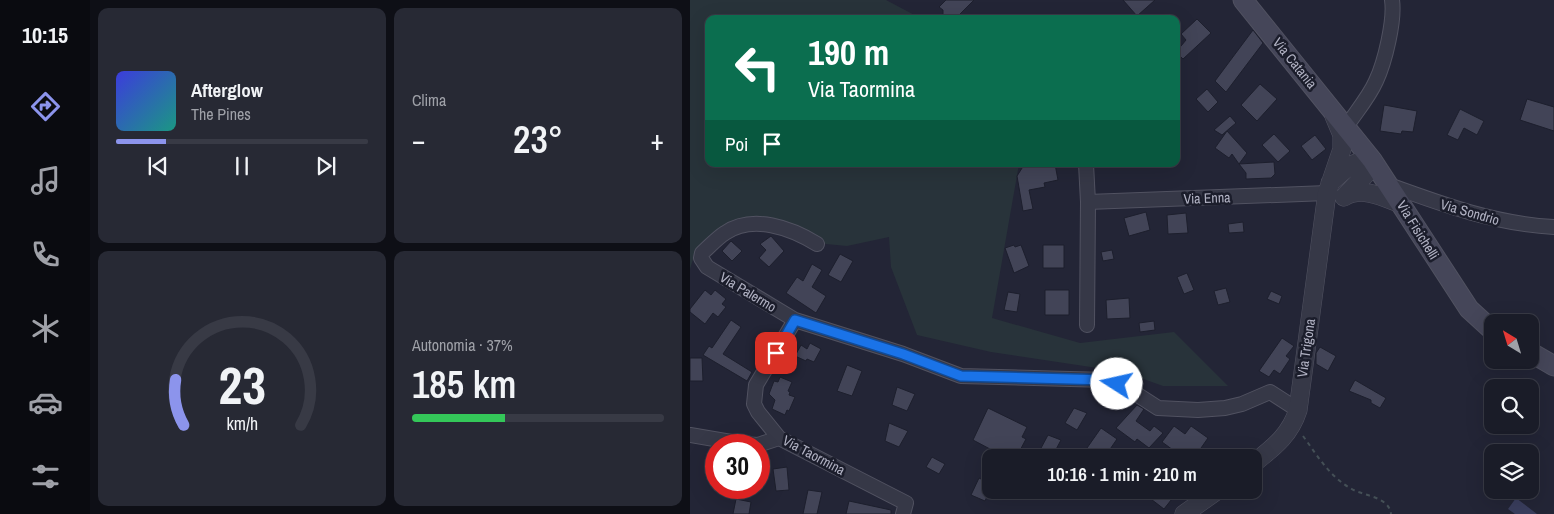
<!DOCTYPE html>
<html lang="it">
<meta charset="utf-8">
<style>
body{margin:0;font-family:"Archivo Narrow",sans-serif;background:#272934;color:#f1f3f6;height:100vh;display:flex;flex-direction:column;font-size:19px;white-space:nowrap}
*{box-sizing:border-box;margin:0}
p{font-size:16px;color:#9fa1a8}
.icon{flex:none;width:28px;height:28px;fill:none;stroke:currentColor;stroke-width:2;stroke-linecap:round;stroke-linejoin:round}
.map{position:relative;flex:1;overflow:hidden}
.side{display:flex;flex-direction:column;gap:8px;padding:8px;background:#0e0f16;width:600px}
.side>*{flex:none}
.top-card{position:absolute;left:15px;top:15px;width:475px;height:152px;border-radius:10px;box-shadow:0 5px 20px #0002,0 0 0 1px #383a45;background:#0b6e4f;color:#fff;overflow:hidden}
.needle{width:32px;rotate:322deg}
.buttons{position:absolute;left:794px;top:314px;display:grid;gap:10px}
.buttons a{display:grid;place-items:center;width:55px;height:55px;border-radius:10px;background:#1a1c28;box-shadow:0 5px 20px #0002,0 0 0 1px #383a45;font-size:25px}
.speed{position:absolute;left:15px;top:434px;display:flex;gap:10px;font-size:25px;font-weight:700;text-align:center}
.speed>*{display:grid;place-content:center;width:65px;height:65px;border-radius:50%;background:#1a1c28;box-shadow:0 5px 20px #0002,0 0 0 1px #383a45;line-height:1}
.speed .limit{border:8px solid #d22;background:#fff;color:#111}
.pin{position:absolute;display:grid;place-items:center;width:42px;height:42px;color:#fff;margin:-21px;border-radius:10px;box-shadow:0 2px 8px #0006}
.me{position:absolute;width:55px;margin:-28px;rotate:280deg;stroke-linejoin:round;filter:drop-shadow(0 0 4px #0008)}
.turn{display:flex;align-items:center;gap:18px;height:105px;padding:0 20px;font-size:22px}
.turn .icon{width:65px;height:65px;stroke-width:2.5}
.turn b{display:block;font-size:35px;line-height:42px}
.then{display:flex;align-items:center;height:48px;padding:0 20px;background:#0003;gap:10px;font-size:19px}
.big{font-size:38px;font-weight:600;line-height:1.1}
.side .card{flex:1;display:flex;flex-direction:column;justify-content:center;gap:8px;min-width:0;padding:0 18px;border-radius:10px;background:#272934}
.side .dial{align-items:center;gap:0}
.dial svg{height:130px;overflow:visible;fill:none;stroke:#383a45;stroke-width:7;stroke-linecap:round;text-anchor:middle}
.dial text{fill:#f1f3f6;stroke:none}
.song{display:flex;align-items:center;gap:15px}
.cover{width:60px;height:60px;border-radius:8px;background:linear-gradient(135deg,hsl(240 70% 55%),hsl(170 70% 35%))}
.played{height:5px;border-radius:2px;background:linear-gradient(90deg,#8c94ec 20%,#383a45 20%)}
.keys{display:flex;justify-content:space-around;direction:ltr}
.heat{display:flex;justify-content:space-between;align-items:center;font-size:28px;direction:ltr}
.charge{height:8px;border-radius:4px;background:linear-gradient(90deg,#34c759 37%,#383a45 0)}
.side .tiles{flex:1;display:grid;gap:8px;grid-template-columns:repeat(2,1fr)}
.trip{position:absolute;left:292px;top:449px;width:280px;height:50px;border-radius:10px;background:#1a1c28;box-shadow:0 5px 20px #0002,0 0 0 1px #383a45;font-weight:600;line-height:50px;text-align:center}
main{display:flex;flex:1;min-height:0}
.dock{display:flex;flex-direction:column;width:90px;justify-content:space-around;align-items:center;background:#0a0b10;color:#9fa1a8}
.dock .icon{width:35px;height:35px}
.dock .active{color:#8c94ec}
.dock b{font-size:22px;color:#f1f3f6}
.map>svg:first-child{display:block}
.green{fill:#28333a}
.water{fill:#3a3e5e}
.building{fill:#424457;stroke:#1d1f2d}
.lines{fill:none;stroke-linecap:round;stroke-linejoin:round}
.minor-casing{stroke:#515261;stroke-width:16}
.tertiary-casing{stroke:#515261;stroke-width:19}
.secondary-casing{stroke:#515261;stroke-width:21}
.path{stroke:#444f56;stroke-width:2;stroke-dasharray:4 4;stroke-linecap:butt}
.minor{stroke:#363847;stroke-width:14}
.tertiary{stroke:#363847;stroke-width:18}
.secondary{stroke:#454659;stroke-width:19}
.route-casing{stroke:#114b97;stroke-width:12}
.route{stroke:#1a73e8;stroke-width:9}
.labels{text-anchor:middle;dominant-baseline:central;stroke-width:5;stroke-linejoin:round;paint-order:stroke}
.street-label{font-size:14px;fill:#b1b2c3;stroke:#1b1d2b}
</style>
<main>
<nav class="dock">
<b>10:15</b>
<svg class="icon active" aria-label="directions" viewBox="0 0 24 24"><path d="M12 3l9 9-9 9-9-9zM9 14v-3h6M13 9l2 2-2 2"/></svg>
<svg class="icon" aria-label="music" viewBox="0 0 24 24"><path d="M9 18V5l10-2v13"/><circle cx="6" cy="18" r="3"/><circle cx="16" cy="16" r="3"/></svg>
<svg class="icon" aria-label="phone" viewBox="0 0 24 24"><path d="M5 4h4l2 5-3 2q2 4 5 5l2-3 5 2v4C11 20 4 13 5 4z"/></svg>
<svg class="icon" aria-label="climate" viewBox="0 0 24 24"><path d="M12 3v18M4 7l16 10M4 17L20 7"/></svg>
<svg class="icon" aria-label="car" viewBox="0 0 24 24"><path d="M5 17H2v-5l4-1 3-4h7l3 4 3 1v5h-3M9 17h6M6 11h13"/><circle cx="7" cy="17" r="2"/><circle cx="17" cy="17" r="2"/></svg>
<svg class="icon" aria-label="filters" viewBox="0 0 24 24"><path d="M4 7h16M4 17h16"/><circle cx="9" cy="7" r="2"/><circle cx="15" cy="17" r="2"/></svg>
</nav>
<section class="side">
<div class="tiles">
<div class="card">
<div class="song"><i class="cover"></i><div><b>Afterglow</b><p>The Pines</p></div></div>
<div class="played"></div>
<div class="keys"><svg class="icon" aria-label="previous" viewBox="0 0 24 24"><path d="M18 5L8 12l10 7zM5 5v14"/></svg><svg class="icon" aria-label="pause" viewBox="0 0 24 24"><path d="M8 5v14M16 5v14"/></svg><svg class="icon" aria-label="next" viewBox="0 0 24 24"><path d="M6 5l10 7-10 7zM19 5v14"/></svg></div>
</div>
<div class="card"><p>Clima</p>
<div class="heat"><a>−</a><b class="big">23°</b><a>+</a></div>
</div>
<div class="card dial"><svg viewBox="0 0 100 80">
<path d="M14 69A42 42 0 1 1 86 69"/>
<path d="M14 69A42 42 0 0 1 9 41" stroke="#8c94ec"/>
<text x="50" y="56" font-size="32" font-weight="700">23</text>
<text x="50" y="72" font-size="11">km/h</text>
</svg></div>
<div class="card"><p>Autonomia · 37%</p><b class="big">185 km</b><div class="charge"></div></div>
</div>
</section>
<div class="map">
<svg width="864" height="514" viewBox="0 0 864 514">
<rect width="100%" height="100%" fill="#232536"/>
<path class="green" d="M 0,0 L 196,0 L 232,19 L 19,19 L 19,164 L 329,164 L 302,318 L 390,343 L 484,332 L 538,386 L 473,386 L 434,372 L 301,352 L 227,335 L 201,267 L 199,237 L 157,246 L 136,244 L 111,230 L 76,219 L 5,253 L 0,269 Z"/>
<path class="water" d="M 826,498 L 847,514 L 848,514 L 825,514 L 818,509 Z"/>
<path class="building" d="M 256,0 L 284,0 L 265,19 L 257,19 L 253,14 L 253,10 L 249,7 Z
M 433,0 L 465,0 L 447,16 Z
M 507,19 L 521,33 L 493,59 L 486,52 L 496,40 L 491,34 Z
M 563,30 L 573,43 L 536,92 L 525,81 Z
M 570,84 L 587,99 L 567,121 L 551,105 Z
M 517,89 L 528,102 L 518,112 L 506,99 Z
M 837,99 L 864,107 L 864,131 L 830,120 Z
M 694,105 L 727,111 L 723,132 L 712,131 L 711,134 L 690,131 Z
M 770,109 L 794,121 L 787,135 L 774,128 L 768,140 L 757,135 Z
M 540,116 L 546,123 L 540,128 L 532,135 L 524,130 Z
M 537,131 L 557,153 L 549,164 L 542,154 L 539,158 L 525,148 Z
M 584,134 L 600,151 L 588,162 L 572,145 Z
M 625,135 L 636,149 L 622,160 L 611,146 Z
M 584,162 L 585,174 L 581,178 L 556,179 L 556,173 L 549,164 Z
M 344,164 L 365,164 L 368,180 L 354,183 L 355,187 L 339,190 L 343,209 L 333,211 L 327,176 L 334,165 Z
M 456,212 L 460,230 L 439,236 L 434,218 Z
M 496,213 L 498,233 L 478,234 L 477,215 Z
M 553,222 L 554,232 L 539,233 L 538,224 Z
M 81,236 L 94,251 L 79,267 L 69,258 L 76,250 L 70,244 Z
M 41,241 L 52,251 L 42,261 L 32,251 Z
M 324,245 L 325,247 L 331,245 L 339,266 L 324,273 L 315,248 Z
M 353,245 L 374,245 L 374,268 L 353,268 Z
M 422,250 L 424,259 L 413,261 L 411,252 Z
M 150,254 L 163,261 L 151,282 L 138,275 Z
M 122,264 L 132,270 L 122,287 L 136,296 L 126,313 L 96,293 L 107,277 L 113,281 Z
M 497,273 L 504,290 L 494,294 L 487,277 Z
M 536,288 L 540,302 L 528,305 L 524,291 Z
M 15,290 L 21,295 L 25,290 L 36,299 L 32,304 L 36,307 L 28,317 L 23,313 L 15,324 L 0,312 L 0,309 Z
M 355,290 L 379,290 L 379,315 L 355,315 Z
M 581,291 L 592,296 L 589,304 L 577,299 Z
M 318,292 L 330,294 L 327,312 L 314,310 Z
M 439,298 L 440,318 L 417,319 L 416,300 Z
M 41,320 L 51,327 L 33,354 L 62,372 L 57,381 L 13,355 L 19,346 L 22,348 Z
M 464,321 L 465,330 L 450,332 L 449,323 Z
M 592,338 L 604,346 L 596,356 L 600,359 L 590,374 L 584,370 L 579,377 L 569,371 Z
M 120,343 L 131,349 L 124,362 L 117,359 L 116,361 L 105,356 L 111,345 L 117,349 Z
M 630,347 L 646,356 L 638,371 L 626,364 L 626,353 Z
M 0,358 L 12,358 L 13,381 L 0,381 Z
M 157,365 L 172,371 L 162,396 L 147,391 Z
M 90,377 L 102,382 L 98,391 L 100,392 L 99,395 L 105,397 L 99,411 L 97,410 L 95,415 L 82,409 L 85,400 L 79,394 L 84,381 L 88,382 Z
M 665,380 L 696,398 L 690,408 L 681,403 L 681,400 L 659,391 Z
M 207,387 L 225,394 L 217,411 L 202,405 Z
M 447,405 L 454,409 L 446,421 L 460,431 L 464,426 L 473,433 L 459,448 L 447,439 L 445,442 L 426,428 Z
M 298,408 L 337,427 L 332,437 L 336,439 L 326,458 L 317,458 L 283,440 Z
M 384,408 L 397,413 L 387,430 L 375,423 Z
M 199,423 L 218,431 L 209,447 L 195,441 Z
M 484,426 L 495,434 L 501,426 L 518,438 L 504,458 L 494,458 L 472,442 Z
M 411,428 L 427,439 L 414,458 L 390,458 Z
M 358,435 L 371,440 L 362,457 L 350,450 Z
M 242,457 L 255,464 L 249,474 L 236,467 Z
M 301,466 L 301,488 L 295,501 L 281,495 L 289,478 L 293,480 Z
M 97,467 L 99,490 L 86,491 L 83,469 Z
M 118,490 L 132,492 L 127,514 L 113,514 Z
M 449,490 L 489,490 L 474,509 Z
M 46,499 L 61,502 L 59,514 L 43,514 Z
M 159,501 L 201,510 L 201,514 L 156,514 Z"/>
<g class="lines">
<defs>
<path id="minor" d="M 656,127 C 666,112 679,97 686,81 C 695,62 705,20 702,0
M 396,164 L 398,202 L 637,193
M 699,185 C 754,205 806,224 864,227
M 127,244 C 101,228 63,214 35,233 C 27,238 19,247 12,253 L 11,258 L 17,267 L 105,320 L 213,354 L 271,376 L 417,380 L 437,388 L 468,408 L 508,410 L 535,408 L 552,404 L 580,392 L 608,410
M 105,320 L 66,385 L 64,404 L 68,412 L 89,438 L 216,503 L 213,514
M 397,325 L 398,202
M 0,435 L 53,444 L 68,445 L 89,438"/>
<path id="tertiary" d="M 640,183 C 653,172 663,159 682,160 L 678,172 L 656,195
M 654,197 C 672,186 693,197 711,204
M 564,463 C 584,447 600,435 608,410 L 637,193 L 652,149 L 652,135 L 644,116
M 494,514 L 528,490"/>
<path id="secondary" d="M 553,0 L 682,160 L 779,309 L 802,330
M 840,352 L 864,366"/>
</defs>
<use href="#minor" class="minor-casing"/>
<use href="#tertiary" class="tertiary-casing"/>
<use href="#secondary" class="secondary-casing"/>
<path class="path" d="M 613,436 C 627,455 639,476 660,488 C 672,496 699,496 701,514"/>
<use href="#minor" class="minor"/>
<use href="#tertiary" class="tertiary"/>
<use href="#secondary" class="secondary"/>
</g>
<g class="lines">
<defs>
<path id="route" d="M 86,353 L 105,320 L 213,354 L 271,376 L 417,380 L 427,384"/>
</defs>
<use href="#route" class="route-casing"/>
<use href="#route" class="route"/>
</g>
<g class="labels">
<g class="street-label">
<text transform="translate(605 63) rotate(51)">Via Catania</text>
<text transform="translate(517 198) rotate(-2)">Via Enna</text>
<text transform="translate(780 212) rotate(16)">Via Sondrio</text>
<text transform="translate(728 230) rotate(58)">Via Fisichelli</text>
<text transform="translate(58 292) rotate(31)">Via Palermo</text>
<text transform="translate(616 348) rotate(-82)">Via Trigona</text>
<text transform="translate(124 455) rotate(28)">Via Taormina</text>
</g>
</g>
</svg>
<div class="buttons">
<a><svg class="needle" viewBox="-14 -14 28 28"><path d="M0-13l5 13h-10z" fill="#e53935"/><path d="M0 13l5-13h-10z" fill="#9fa1a8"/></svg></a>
<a><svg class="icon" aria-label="search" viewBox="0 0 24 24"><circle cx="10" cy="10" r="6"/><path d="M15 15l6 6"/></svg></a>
<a><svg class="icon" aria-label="layers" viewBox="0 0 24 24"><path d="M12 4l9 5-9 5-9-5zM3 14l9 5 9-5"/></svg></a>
</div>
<div class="speed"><div class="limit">30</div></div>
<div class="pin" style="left:86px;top:353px;background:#d93025"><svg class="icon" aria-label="arrive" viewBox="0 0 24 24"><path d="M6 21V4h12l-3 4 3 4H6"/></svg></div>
<svg class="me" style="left:427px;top:384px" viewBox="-20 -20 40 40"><circle r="19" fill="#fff"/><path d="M0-13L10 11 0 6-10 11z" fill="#1a73e8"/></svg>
<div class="trip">10:16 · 1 min · 210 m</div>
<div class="top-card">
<div class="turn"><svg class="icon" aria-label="left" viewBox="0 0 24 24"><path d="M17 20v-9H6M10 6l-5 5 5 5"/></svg><div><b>190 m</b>Via Taormina</div></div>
<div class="then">Poi<svg class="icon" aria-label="arrive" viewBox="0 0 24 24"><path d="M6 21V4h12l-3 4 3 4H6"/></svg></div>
</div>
</div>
</main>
